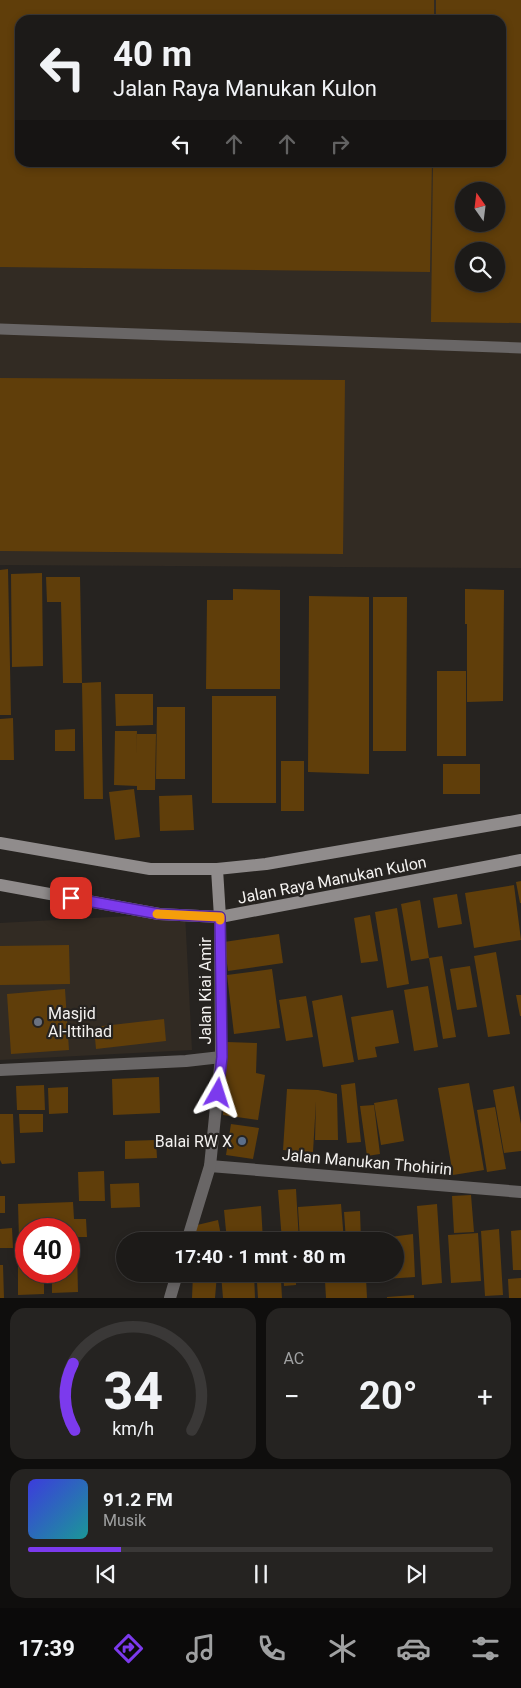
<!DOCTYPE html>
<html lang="id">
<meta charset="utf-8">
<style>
body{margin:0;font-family:Roboto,sans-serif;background:#252321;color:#f1f3f6;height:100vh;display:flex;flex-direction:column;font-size:19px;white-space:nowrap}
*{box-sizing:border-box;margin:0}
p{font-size:16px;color:#a0a1a2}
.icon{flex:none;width:28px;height:28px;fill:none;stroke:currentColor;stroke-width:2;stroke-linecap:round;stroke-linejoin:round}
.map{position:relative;height:1298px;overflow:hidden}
.sheet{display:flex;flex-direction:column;gap:10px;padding:10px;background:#0f0e0d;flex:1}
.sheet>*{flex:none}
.hud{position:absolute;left:15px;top:15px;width:491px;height:152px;border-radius:15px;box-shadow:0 2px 8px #0003,0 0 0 1px #3a3837;background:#1c1a18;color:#f1f3f6;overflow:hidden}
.needle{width:32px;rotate:346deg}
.fabs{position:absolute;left:455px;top:182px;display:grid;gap:10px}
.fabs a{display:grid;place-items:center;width:50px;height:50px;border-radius:50%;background:#1c1a18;box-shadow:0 2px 8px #0003,0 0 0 1px #3a3837;font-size:25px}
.speed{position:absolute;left:15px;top:1218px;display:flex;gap:10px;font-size:25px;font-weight:700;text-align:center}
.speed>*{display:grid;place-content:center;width:65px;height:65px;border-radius:50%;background:#1c1a18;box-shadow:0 2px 8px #0003,0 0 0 1px #3a3837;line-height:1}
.speed .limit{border:8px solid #d22;background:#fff;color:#111}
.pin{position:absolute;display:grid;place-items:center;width:42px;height:42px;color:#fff;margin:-21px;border-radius:10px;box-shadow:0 2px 8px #0006}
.me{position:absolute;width:55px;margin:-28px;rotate:6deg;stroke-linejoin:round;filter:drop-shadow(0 0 4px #0008)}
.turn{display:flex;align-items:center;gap:18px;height:105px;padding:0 15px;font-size:22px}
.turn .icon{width:65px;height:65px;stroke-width:2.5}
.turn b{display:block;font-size:35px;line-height:42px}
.lanes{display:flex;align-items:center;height:48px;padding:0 15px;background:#0003;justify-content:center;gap:25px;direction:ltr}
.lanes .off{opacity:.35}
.big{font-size:38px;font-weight:700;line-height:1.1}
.sheet .widget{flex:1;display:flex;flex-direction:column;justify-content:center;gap:8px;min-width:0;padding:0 18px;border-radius:15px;background:#252321}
.sheet .dial{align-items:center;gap:0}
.dial svg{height:130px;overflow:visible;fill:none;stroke:#3a3837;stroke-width:7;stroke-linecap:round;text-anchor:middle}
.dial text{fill:#f1f3f6;stroke:none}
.song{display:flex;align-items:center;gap:15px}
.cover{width:60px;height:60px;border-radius:8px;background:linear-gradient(135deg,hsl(240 70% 55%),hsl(180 70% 35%))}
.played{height:5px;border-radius:2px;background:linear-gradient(90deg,#7c3aed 20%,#3a3837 20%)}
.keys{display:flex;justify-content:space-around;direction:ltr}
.heat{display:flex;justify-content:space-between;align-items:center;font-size:28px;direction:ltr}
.sheet .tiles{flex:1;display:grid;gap:10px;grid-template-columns:1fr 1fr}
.widget:last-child{grid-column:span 2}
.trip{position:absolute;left:116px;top:1232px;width:288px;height:50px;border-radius:25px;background:#1c1a18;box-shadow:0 2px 8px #0003,0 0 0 1px #3a3837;font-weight:700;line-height:50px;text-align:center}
.tab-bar{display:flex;height:80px;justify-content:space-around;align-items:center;background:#0b0a0a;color:#a0a1a2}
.tab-bar .icon{width:35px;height:35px}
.tab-bar .current{color:#7c3aed}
.tab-bar b{font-size:22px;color:#f1f3f6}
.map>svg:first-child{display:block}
.built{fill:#322b23;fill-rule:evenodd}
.building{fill:#603e0a;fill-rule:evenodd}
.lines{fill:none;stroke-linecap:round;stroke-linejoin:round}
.service{stroke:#696666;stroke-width:11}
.minor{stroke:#696666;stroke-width:12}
.tertiary{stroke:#696666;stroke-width:12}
.secondary{stroke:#908c8c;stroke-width:12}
.route-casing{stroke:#51269a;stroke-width:12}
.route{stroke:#7c3aed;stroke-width:9}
.slow{stroke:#f59e0b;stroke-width:9}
.worship-dot{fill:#6b7280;stroke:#262320;stroke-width:2}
.service-dot{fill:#5c6f8a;stroke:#262320;stroke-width:2}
.labels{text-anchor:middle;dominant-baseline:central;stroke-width:4.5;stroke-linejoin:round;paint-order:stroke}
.street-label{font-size:16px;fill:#f4f2f0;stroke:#262320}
.poi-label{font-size:16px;fill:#f4f2f0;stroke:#262320;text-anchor:start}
</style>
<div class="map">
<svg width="521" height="1298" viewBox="0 0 521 1298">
<rect width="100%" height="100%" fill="#262320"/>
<path class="built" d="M 0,0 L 521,0 L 521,568 L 0,565 ZM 20,20 L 501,20 L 501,162 L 20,162 ZM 464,191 L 496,191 L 496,224 L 464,224 ZM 464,251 L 496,251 L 496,284 L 464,284 Z
M 185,913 L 192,1050 L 0,1060 L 0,923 Z"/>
<path class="building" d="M 0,0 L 434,0 L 434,20 L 20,20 L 20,162 L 432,162 L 430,272 L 0,267 Z
M 436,0 L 521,0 L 521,323 L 431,322 L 433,162 L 501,162 L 501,20 L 436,20 ZM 464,191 L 496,191 L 496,224 L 464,224 ZM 464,251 L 496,251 L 496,284 L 464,284 Z
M 0,378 L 345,380 L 343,554 L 0,551 Z
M 8,569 L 11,715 L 0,715 L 0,570 Z
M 42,573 L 43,666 L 12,667 L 11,574 Z
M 46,577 L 80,577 L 82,683 L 63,683 L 61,602 L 47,602 Z
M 233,589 L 280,590 L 280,689 L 206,689 L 207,600 L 233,600 Z
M 465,589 L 504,590 L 503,701 L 467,702 L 467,624 L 465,624 Z
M 309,596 L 369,597 L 369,774 L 308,772 Z
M 373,597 L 407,597 L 406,751 L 373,751 Z
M 437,671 L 466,671 L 466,756 L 437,756 Z
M 101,682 L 103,799 L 84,799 L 82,683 Z
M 115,694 L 153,694 L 153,725 L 116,726 Z
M 212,696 L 276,696 L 276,803 L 212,803 Z
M 157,707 L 185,707 L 185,779 L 156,779 Z
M 13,718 L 14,760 L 0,760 L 0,719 Z
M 75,729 L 75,751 L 55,751 L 55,730 Z
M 115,731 L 137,731 L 136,757 L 137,734 L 156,734 L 155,790 L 137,790 L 137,786 L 114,785 Z
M 281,761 L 304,761 L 304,811 L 281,811 Z
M 443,764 L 480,764 L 480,794 L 443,794 Z
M 134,789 L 140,837 L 115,840 L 109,792 Z
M 192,795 L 194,830 L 160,831 L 159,796 Z
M 521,881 L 521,903 L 520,903 L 516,882 Z
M 514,885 L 521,940 L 474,948 L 465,893 Z
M 457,894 L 462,924 L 438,928 L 433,898 Z
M 420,900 L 429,958 L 411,961 L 401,904 Z
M 397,908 L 409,984 L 387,988 L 375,912 Z
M 370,915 L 378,961 L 361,963 L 354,918 Z
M 279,934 L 283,963 L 228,971 L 224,942 Z
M 69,945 L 70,984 L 0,985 L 0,946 Z
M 496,952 L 510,1034 L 488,1037 L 474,956 Z
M 442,956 L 456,1037 L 443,1039 L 429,958 Z
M 470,966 L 477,1007 L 457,1010 L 450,969 Z
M 272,969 L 280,1028 L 234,1034 L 227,975 Z
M 428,986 L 438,1047 L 414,1051 L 404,990 Z
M 65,989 L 69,1050 L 11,1054 L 7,994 Z
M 342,995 L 354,1062 L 323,1067 L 312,1001 Z
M 516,995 L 521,995 L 521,1016 L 520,1016 Z
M 306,996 L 313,1037 L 286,1041 L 279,1000 Z
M 393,1010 L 399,1043 L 375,1047 L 377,1057 L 358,1060 L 351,1017 Z
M 164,1019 L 166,1041 L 96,1049 L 94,1027 Z
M 227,1042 L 257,1043 L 256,1073 L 265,1075 L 258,1120 L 223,1115 Z
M 159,1077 L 160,1113 L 113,1115 L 112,1079 Z
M 355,1083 L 361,1142 L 347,1143 L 341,1085 Z
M 469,1083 L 484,1170 L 453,1175 L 438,1088 Z
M 44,1085 L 45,1110 L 17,1110 L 16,1086 Z
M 514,1086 L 521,1124 L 521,1151 L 504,1153 L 493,1090 Z
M 68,1087 L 68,1113 L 49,1114 L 48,1088 Z
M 287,1089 L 318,1090 L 337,1094 L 338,1140 L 315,1140 L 316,1101 L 313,1152 L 283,1150 Z
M 397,1099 L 404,1141 L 381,1145 L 374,1103 Z
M 374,1105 L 380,1154 L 367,1156 L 360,1106 Z
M 495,1107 L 506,1169 L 487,1172 L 477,1110 Z
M 0,1114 L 13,1114 L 15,1163 L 2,1164 L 0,1160 Z
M 19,1114 L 43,1114 L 43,1132 L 20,1133 Z
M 231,1124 L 259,1128 L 253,1159 L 226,1155 Z
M 156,1140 L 157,1158 L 125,1159 L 125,1141 Z
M 104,1171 L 105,1201 L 79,1201 L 78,1172 Z
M 139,1183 L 140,1207 L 111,1208 L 110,1184 Z
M 296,1189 L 299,1241 L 282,1241 L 278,1190 Z
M 471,1195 L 474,1232 L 454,1233 L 452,1196 Z
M 0,1196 L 5,1196 L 5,1213 L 0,1213 Z
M 73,1202 L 74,1219 L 86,1219 L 87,1237 L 69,1237 L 69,1229 L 26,1229 L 26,1239 L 19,1239 L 18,1204 Z
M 341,1204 L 344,1241 L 300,1241 L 298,1207 Z
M 437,1204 L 442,1283 L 422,1285 L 417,1206 Z
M 261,1206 L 263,1241 L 227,1241 L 224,1210 Z
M 360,1211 L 361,1241 L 346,1241 L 344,1212 Z
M 218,1220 L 222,1241 L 196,1241 L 193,1226 Z
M 12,1228 L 13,1248 L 0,1248 L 0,1229 Z
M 499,1229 L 503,1295 L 485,1296 L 481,1231 Z
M 521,1230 L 521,1270 L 513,1270 L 511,1231 Z
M 478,1233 L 481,1281 L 451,1283 L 448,1235 Z
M 413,1234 L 415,1277 L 385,1279 L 384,1274 L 395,1274 L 395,1241 L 383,1241 L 383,1238 Z
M 69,1252 L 77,1252 L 78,1292 L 52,1293 L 52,1271 L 69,1271 Z
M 18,1259 L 26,1259 L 26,1271 L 44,1271 L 44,1294 L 18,1295 Z
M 0,1265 L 3,1265 L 4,1298 L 0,1298 Z
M 193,1274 L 217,1274 L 215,1298 L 192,1298 Z
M 221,1274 L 254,1274 L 255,1298 L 223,1298 Z
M 283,1274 L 296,1274 L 296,1285 L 284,1286 Z
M 366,1278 L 367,1298 L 326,1298 L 325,1281 Z
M 521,1278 L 521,1298 L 509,1298 L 508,1279 Z
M 281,1280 L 282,1298 L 258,1298 L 257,1282 Z
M 414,1295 L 414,1298 L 387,1298 L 387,1297 Z"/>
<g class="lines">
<path class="service" d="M 0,329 L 521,348"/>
<path class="minor" d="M 0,1070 L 186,1061 L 221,1057
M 210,1166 L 521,1192"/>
<path class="tertiary" d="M 187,1241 L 210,1166 L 221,1057 L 220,917
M 170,1298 L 177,1274"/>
<path class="secondary" d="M 0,843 L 150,869 L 217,869 L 266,864 L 521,820
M 217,869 L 220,917
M 0,885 L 159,914 L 220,917 L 521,860"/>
</g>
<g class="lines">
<defs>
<path id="route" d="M 71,898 L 159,914 L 220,917 L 222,1057 L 218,1093"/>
</defs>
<use href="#route" class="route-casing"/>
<use href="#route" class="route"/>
<path class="slow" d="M 157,914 L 220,917 L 220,920"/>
</g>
<circle class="worship-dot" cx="38" cy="1022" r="5"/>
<circle class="service-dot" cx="242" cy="1141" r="5"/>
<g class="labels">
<g class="street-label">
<text transform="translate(332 880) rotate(-11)">Jalan Raya Manukan Kulon</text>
<text transform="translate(205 991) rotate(-90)">Jalan Kiai Amir</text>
<text transform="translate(367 1162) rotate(5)">Jalan Manukan Thohirin</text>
</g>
<g class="poi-label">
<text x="48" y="1013">Masjid<tspan x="48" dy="18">Al-Ittihad</tspan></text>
<text x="232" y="1141" text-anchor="end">Balai RW X</text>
</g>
</g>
</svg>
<div class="fabs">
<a><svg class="needle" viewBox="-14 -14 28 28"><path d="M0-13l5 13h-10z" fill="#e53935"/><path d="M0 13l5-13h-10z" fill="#a0a1a2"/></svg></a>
<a><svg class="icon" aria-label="search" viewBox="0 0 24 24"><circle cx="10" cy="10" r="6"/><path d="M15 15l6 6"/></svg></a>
</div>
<div class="speed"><div class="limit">40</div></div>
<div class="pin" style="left:71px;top:898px;background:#d93025"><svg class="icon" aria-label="arrive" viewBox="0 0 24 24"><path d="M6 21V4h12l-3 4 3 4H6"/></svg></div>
<svg class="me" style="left:218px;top:1093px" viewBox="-20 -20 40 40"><path d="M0-17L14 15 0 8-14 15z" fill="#7c3aed" stroke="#fff" stroke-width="4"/></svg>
<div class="trip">17:40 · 1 mnt · 80 m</div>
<div class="hud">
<div class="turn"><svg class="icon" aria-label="left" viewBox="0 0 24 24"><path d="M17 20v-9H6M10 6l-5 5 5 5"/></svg><div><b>40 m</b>Jalan Raya Manukan Kulon</div></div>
<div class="lanes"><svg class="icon" aria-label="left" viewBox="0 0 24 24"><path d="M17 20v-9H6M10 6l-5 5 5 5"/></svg><svg class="icon off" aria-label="ahead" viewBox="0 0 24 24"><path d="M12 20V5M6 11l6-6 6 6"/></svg><svg class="icon off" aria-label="ahead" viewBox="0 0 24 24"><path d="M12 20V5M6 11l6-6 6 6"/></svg><svg class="icon off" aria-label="right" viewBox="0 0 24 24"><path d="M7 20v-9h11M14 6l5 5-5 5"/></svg></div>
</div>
</div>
<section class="sheet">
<div class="tiles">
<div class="widget dial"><svg viewBox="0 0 100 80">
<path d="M14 69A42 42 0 1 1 86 69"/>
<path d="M14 69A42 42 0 0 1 13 28" stroke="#7c3aed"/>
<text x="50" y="56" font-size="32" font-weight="700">34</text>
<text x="50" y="72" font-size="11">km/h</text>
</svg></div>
<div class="widget"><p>AC</p>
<div class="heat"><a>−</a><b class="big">20°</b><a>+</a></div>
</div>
<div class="widget">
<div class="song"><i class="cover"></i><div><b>91.2 FM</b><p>Musik</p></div></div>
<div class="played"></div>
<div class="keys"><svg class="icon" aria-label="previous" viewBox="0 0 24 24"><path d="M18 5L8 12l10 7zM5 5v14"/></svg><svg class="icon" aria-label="pause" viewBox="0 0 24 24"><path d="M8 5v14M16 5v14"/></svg><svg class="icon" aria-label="next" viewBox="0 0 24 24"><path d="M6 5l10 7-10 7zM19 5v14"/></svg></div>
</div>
</div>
</section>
<nav class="tab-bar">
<b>17:39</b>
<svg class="icon current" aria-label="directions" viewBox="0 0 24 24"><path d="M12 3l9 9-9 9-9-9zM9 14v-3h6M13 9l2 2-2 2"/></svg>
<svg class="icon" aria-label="music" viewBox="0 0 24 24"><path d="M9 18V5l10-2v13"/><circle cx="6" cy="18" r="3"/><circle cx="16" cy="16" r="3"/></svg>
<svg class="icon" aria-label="phone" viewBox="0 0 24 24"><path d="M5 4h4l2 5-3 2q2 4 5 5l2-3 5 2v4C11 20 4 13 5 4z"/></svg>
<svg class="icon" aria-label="climate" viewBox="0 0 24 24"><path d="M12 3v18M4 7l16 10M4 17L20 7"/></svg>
<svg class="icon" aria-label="car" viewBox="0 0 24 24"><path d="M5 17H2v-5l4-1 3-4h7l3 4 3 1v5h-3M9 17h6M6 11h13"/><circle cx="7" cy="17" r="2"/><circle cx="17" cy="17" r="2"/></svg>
<svg class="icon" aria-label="filters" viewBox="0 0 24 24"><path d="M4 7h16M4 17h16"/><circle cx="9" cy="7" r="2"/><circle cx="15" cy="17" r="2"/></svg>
</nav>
